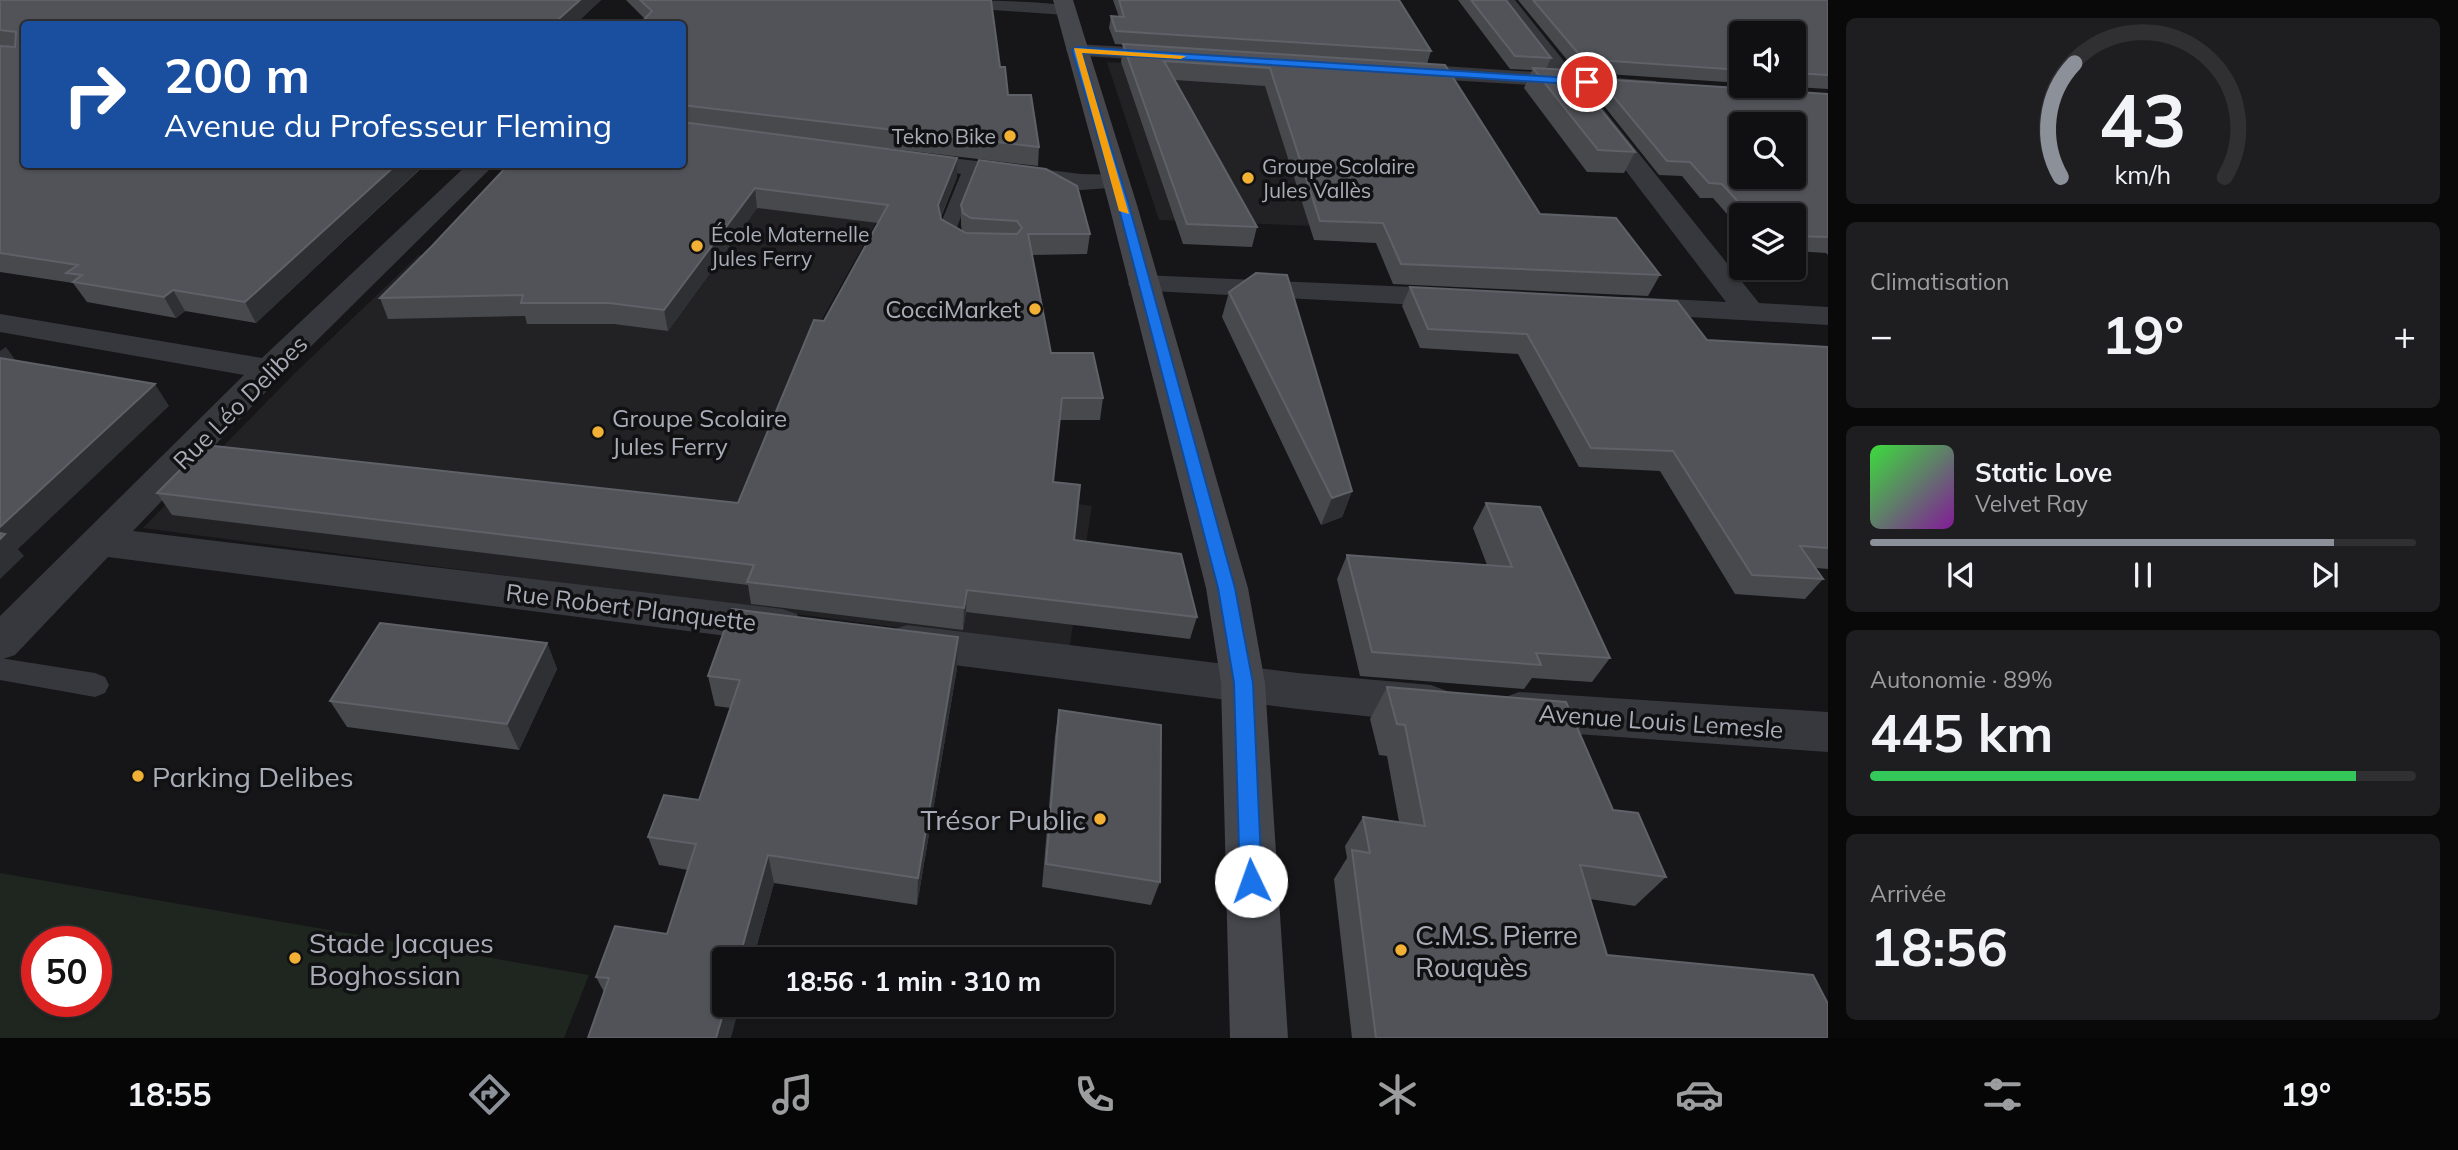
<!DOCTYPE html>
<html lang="fr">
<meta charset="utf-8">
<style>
body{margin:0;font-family:Mulish,sans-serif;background:#1e1e20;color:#f1f3f6;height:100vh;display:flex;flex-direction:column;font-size:26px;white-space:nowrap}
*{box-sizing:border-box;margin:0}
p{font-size:23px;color:#9c9d9f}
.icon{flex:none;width:38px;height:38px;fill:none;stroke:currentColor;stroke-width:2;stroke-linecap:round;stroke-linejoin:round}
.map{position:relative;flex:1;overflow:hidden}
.panel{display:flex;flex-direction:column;gap:18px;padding:18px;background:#09090a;width:630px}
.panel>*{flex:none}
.hud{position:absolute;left:21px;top:21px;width:665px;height:147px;border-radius:7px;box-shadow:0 2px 5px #0004,0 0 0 2px #303032;background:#1a4fa0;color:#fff;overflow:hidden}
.fabs{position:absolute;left:1729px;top:21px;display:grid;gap:14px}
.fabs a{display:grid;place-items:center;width:77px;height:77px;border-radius:7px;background:#101012;box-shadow:0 2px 5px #0004,0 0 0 2px #303032;font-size:35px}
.speed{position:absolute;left:21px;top:926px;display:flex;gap:14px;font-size:35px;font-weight:700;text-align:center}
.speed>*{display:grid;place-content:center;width:91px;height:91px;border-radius:50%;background:#101012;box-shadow:0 2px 5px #0004,0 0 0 2px #303032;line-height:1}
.speed .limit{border:10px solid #d22;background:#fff;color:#111}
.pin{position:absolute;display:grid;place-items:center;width:60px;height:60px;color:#fff;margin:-30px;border:4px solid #fff;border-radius:50%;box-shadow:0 2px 7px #0007}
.me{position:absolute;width:77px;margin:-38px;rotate:357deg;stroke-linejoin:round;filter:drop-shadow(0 0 5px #0008)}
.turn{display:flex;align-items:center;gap:24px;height:147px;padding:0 28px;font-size:32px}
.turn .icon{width:91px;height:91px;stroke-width:2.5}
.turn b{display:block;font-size:49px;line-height:60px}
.big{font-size:52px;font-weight:700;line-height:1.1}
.panel .widget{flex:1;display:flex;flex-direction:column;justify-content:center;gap:10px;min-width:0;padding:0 24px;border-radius:10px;background:#1e1e20}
.panel .dial{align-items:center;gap:0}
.dial svg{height:182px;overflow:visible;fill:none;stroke:#303032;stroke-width:7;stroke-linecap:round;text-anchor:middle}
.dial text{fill:#f1f3f6;stroke:none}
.song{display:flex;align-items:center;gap:21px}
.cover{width:84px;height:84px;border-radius:10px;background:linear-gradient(135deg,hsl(120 70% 55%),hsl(290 70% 35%))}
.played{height:7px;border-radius:4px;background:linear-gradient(90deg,#8c9099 85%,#303032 85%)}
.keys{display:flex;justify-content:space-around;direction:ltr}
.heat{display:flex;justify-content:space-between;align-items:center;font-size:38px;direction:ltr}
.charge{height:10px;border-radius:5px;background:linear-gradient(90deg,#34c759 89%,#303032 0)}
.trip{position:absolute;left:712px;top:947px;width:402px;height:70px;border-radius:7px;background:#101012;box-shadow:0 2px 5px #0004,0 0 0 2px #303032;font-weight:700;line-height:70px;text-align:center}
.dock{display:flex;height:112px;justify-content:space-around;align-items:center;background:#060607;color:#9c9d9f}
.dock .icon{width:49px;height:49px}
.dock .selected{color:#8c9099}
.dock b{font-size:32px;color:#f1f3f6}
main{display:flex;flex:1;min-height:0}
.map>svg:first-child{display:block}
.built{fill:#222225}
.green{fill:#1e261f;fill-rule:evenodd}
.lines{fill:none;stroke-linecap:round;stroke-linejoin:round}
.service{fill:#37383d;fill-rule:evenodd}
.minor{fill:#37383d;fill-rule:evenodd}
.secondary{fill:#45474d;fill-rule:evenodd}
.wall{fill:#47494d}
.shaded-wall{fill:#2f3033}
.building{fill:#525359;stroke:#5f6168;stroke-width:2;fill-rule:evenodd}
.route{fill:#1a73e8;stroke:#114b97;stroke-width:2}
.slow{fill:#f59e0b}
.poi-dot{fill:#f2b134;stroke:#111113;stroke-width:2.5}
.labels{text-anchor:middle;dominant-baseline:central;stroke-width:7;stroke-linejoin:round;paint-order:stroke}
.far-poi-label{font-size:21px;fill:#a8adb8;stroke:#111113;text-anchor:start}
.poi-label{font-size:24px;fill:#a8adb8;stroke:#111113;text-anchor:end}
.street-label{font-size:24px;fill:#a8adb8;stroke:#111113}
.near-poi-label{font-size:28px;fill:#a8adb8;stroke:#111113;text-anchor:start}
</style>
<main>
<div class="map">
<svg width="1828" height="1038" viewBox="0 0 1828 1038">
<rect width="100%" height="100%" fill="#161618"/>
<path class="built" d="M 1107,62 L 1320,75 L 1370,228 L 1159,220 Z
M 702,151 L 905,171 L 817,328 L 951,484 L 1092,506 L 1069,650 L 143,528 L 296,372 L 419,255 L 580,269 Z"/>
<path class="green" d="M 0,873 L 589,975 L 564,1038 L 0,1038 ZM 37,942 L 96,942 L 96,1001 L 37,1001 Z"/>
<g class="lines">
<path class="service" d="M 971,164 L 979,169 L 956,230 L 974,245 L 965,250 L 945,241 L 938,230 L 963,169 Z
M 0,658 L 95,673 L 105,677 L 109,685 L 105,693 L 95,697 L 0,680 Z"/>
<path class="minor" d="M 927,0 C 950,0 1065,0 1075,9 L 1065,15 L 937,6 Z
M 1495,0 L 1515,0 L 1575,75 L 1656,81 L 1659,86 L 1656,91 L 1648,93 L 1587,89 L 1759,303 L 1828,307 L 1828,325 L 1620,313 L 1616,306 L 1620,299 L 1631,297 L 1726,302 L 1562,87 L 1397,77 L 1386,70 L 1397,63 L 1551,73 Z
M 1077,44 L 1176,50 L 1187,56 L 1176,62 L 1069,55 L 1066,50 L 1069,45 Z
M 904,152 L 1081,174 L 1123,175 L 1127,181 L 1123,187 L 1081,190 L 895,165 L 891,160 L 895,155 Z
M 468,164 L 495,164 L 281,376 L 133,531 L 782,609 L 797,614 L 803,626 L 797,638 L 782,643 L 108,557 L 15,655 L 0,660 L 0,616 L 244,375 L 0,332 L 0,314 L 262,358 Z
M 1143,275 L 1459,289 L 1470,292 L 1474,298 L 1470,304 L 1459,307 L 1132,290 L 1128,284 L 1132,278 Z
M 907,625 L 1298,673 L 1431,685 L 1447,691 L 1454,704 L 1447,717 L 1431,723 L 1298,709 L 907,659 L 892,654 L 886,642 L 892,630 Z
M 1519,692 L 1828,712 L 1828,752 L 1519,730 L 1503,724 L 1496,711 L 1503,698 Z"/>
<path class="secondary" d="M 1053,0 L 1073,0 L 1137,205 L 1248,588 L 1265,683 L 1288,1038 L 1230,1038 L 1221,683 L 1206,588 L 1109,205 Z"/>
</g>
<path class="wall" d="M 0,0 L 601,0 L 256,323 L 185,311 L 176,318 L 87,302 L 73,283 L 0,272 Z
M 626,0 L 991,0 L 1000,67 L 1008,95 L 1039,147 L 1038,166 L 835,142 L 957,158 L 957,177 L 941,217 L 941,219 L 962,231 L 961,225 L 961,205 L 1090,234 L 1087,254 L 1032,255 L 1051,353 L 1103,398 L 1100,420 L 1060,420 L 1053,482 L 1074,540 L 1197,617 L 1190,639 L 966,612 L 963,630 L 751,604 L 748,585 L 172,515 L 157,493 L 738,503 L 824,321 L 878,223 L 757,208 L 668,331 L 614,324 L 527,324 L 525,316 L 388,319 L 380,298 L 682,164 L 682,24 L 645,19 Z
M 1113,0 L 1399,0 L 1431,51 L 1427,64 L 1115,44 L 1109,28 L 1111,16 L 1119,17 Z
M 1458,0 L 1506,0 L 1551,58 L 1546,69 L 1635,152 L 1624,173 L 1587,172 L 1524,88 L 1532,70 L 1510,69 Z
M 1518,0 L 1828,0 L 1828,89 L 1778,86 L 1794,86 L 1794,33 L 1741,33 L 1741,83 L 1577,72 Z
M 1123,44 L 1445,65 L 1540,214 L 1660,275 L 1648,296 L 1393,284 L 1376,243 L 1314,240 L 1265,86 L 1175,80 L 1257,227 L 1252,247 L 1183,244 L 1121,62 Z
M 1599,79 L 1828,94 L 1828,255 L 1826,253 L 1794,251 L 1794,215 L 1741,215 L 1741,230 L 1713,198 L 1700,198 L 1682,176 L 1659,175 L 1593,92 Z
M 1410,287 L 1707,340 L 1828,347 L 1828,569 L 1816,568 L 1823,579 L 1805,599 L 1735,594 L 1660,471 L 1579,467 L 1518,354 L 1420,348 L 1402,306 Z
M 1229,292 L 1352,491 L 1342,517 L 1321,525 L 1222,317 Z
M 1486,503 L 1610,658 L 1592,682 L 1532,678 L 1524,689 L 1360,676 L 1337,579 L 1347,555 L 1487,565 L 1473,528 Z
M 958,637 L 957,668 L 917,905 L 774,883 L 753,959 L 724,959 L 604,992 L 596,977 L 667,934 L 688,870 L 659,865 L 648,837 L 699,800 L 731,708 L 715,706 L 708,676 Z
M 547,643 L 557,669 L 519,750 L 347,727 L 330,701 Z
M 1387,687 L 1613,810 L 1666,877 L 1635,906 L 1590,899 L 1607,955 L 1828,1038 L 1352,1038 L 1334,879 L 1347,858 L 1345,846 L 1363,817 L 1399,822 L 1387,756 L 1379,755 L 1370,719 Z
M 1059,710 L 1160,882 L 1151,905 L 1042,887 L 1055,736 Z"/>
<path class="shaded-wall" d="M 580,0 L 601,0 L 575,24 L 553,24 Z
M 957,158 L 957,177 L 937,225 L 938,205 Z
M 397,164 L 425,164 L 256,323 L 245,302 Z
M 755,188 L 757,208 L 668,331 L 664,310 Z
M 173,290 L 185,311 L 176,318 L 164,297 Z
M 6,347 L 21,368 L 0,366 L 0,351 Z
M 155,384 L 169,406 L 18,549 L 24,556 L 0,579 L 0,527 Z
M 1352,491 L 1342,517 L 1321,525 L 1332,498 Z
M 967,590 L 966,612 L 963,630 L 964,608 Z
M 958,637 L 957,668 L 917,905 L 918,878 Z
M 547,643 L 557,669 L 519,750 L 507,724 Z
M 768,855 L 774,883 L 753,959 L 739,959 Z
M 726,1004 L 740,1004 L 731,1038 L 716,1038 Z"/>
<path class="building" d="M 0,0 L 580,0 L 553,24 L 24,24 L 24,164 L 397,164 L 245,302 L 173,290 L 164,297 L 73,282 L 82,275 L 66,273 L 78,265 L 0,253 L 0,46 L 15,47 L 16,32 L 0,30 Z
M 640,0 L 991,0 L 1000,67 L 1005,67 L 1008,95 L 1031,95 L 1039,147 L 682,105 L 682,24 L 640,24 L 652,11 Z
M 1119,0 L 1399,0 L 1431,51 L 1116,31 L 1111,16 L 1124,17 Z
M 1471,0 L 1506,0 L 1551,58 L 1515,56 Z
M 1533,0 L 1828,0 L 1828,75 L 1794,73 L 1794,33 L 1741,33 L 1741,70 L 1583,59 Z
M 1123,44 L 1445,65 L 1540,214 L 1616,218 L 1660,275 L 1401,264 L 1383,223 L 1320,221 L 1270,68 L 1164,61 L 1257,227 L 1187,224 Z
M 1533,68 L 1569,70 L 1635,152 L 1598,150 Z
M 1599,79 L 1828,94 L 1828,237 L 1794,236 L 1794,215 L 1750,215 L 1722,184 L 1709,183 L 1690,162 L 1667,161 ZM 1741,124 L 1794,124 L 1794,177 L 1741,177 Z
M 682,122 L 957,158 L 938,205 L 941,219 L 966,233 L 1017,234 L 1022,228 L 1017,221 L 971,218 L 963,213 L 961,205 L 979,160 L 1046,169 L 1077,186 L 1090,234 L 1028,234 L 1051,353 L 1093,353 L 1103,398 L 1062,398 L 1053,482 L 1080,485 L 1074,540 L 1181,554 L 1197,617 L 967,590 L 964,608 L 747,582 L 754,565 L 157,493 L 205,445 L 738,503 L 814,320 L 824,321 L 888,205 L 755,188 L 664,310 L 609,303 L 521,303 L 523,295 L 380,298 L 432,246 L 509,164 L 682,164 Z
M 1256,273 L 1287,275 L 1352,491 L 1332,498 L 1229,292 Z
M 1410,287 L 1677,301 L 1707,340 L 1828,347 L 1828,548 L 1800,546 L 1823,579 L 1752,575 L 1673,451 L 1591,448 L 1527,334 L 1428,329 Z
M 0,358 L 155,384 L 0,527 Z
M 1486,503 L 1540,507 L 1610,658 L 1536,653 L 1541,665 L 1372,652 L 1347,555 L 1512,567 Z
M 0,533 L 5,534 L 0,539 Z
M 732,609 L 958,637 L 918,878 L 768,855 L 739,959 L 724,959 L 724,1004 L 726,1004 L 716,1038 L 588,1038 L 609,978 L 596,977 L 615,926 L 667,934 L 696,844 L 648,837 L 664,795 L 699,800 L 740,680 L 708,676 Z
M 380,623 L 547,643 L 507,724 L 330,701 Z
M 1387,687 L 1566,702 L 1613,810 L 1638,813 L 1666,877 L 1580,865 L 1607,955 L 1813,975 L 1828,1004 L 1828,1038 L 1376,1038 L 1352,850 L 1370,853 L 1363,817 L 1425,826 L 1405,725 L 1397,724 Z
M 1059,710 L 1161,725 L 1160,882 L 1046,864 Z"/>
<path class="route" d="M 1077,47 L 1587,79 L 1592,82 L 1587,85 L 1082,53 L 1129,205 L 1235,588 L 1253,683 L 1262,881 L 1259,888 L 1251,891 L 1244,888 L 1240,881 L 1234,683 L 1218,588 L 1118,205 L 1072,50 Z"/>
<path class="slow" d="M 1074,48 L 1186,56 L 1181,59 L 1082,53 L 1129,214 L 1119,211 Z"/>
<g class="poi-dot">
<circle cx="1010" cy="136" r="7"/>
<circle cx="1248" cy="178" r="7"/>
<circle cx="697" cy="246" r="7"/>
<circle cx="1035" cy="309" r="7"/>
<circle cx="598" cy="432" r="7"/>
<circle cx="138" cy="776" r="7"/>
<circle cx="1100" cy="819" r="7"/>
<circle cx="1401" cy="950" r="7"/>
<circle cx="295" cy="958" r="7"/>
</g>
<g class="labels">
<g class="far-poi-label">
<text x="996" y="136" text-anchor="end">Tekno Bike</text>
<text x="1262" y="166">Groupe Scolaire<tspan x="1262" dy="24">Jules Vallès</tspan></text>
<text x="711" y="234">École Maternelle<tspan x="711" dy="24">Jules Ferry</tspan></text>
</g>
<g class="poi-label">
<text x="1021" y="309">CocciMarket</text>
<text x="612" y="418" text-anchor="start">Groupe Scolaire<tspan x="612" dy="28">Jules Ferry</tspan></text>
</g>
<g class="street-label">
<text transform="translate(240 402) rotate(-45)">Rue Léo Delibes</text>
<text transform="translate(631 607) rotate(7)">Rue Robert Planquette</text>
<text transform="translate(1661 721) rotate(4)">Avenue Louis Lemesle</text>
</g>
<g class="near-poi-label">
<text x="152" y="776">Parking Delibes</text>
<text x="1086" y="819" text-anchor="end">Trésor Public</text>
<text x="1415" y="934">C.M.S. Pierre<tspan x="1415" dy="32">Rouquès</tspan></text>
<text x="309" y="942">Stade Jacques<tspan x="309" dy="32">Boghossian</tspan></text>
</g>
</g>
</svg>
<div class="fabs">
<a><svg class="icon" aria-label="sound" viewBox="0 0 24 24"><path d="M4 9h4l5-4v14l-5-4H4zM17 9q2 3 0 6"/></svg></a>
<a><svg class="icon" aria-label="search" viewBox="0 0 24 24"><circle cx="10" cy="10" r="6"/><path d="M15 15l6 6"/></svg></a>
<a><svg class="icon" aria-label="layers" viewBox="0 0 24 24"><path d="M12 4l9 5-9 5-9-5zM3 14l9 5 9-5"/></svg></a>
</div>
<div class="speed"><div class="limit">50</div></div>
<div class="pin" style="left:1587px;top:82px;background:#d93025"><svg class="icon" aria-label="arrive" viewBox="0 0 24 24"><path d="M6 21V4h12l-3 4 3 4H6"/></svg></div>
<svg class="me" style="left:1251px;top:881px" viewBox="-20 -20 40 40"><circle r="19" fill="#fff"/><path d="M0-13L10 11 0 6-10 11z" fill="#1a73e8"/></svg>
<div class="trip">18:56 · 1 min · 310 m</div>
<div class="hud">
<div class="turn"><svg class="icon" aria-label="right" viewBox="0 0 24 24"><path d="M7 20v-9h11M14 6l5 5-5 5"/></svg><div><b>200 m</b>Avenue du Professeur Fleming</div></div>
</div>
</div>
<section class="panel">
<div class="widget dial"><svg viewBox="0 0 100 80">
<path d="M14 69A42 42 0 1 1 86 69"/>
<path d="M14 69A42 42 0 0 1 20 19" stroke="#8c9099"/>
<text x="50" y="56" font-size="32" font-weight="700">43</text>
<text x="50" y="72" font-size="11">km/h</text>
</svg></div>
<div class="widget"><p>Climatisation</p>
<div class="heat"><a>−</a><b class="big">19°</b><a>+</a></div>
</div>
<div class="widget">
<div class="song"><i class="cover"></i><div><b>Static Love</b><p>Velvet Ray</p></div></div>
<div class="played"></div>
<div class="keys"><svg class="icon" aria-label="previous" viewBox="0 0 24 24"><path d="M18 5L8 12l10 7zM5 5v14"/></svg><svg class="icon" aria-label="pause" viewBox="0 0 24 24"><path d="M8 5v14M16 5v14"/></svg><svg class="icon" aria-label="next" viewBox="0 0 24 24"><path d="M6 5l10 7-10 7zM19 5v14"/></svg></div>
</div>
<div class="widget"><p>Autonomie · 89%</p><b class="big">445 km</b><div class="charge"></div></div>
<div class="widget"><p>Arrivée</p><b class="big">18:56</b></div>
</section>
</main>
<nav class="dock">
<b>18:55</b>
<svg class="icon selected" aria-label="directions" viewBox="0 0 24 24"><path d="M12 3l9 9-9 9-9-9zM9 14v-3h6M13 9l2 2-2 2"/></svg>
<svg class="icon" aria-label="music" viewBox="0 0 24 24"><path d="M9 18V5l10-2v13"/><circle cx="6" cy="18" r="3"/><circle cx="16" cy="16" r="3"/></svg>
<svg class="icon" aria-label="phone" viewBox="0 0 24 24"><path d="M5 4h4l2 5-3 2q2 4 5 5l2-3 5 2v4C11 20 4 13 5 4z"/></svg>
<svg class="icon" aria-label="climate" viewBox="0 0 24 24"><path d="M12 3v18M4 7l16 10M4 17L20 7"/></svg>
<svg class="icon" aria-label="car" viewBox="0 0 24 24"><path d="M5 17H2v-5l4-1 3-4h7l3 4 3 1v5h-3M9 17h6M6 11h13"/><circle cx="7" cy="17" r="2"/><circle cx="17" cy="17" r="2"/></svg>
<svg class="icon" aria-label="filters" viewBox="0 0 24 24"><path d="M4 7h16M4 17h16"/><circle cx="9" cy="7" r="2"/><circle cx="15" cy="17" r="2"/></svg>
<b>19°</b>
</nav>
